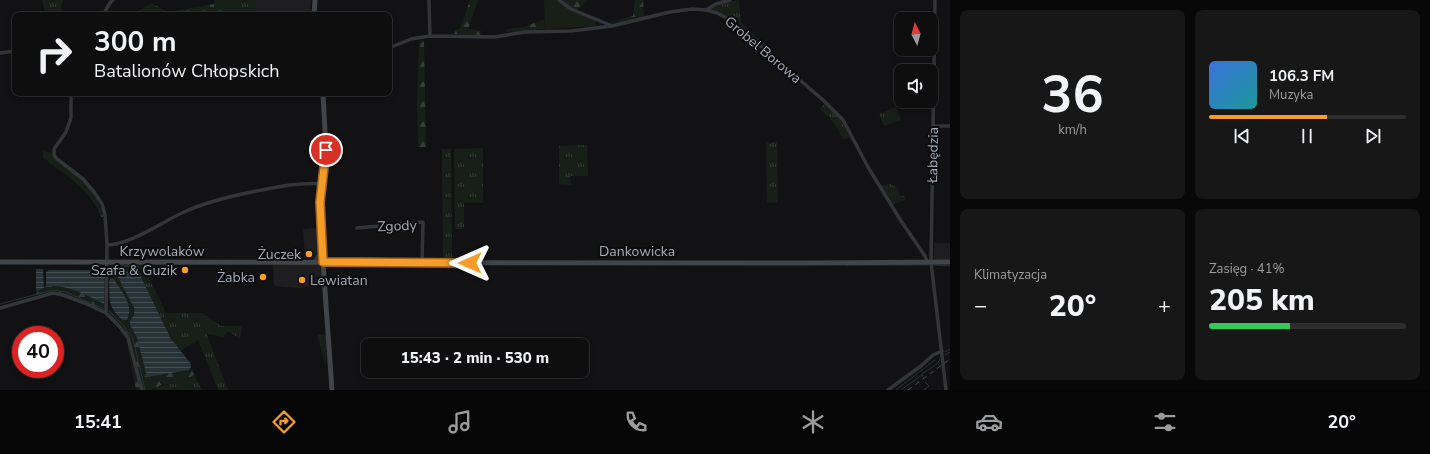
<!DOCTYPE html>
<html lang="pl">
<meta charset="utf-8">
<style>
body{margin:0;font-family:"Nunito Sans",sans-serif;background:#171718;color:#f1f3f6;height:100vh;display:flex;flex-direction:column;font-size:15px;white-space:nowrap}
*{box-sizing:border-box;margin:0}
p{font-size:13px;color:#9b9c9e}
.icon{flex:none;width:22px;height:22px;fill:none;stroke:currentColor;stroke-width:2;stroke-linecap:round;stroke-linejoin:round}
.map{position:relative;flex:1;overflow:hidden}
.drawer{display:flex;flex-direction:column;gap:10px;padding:10px;background:#080808;width:480px}
.drawer>*{flex:none}
.guide{position:absolute;left:12px;top:12px;width:380px;height:84px;border-radius:8px;box-shadow:0 2px 6px #0003,0 0 0 1px #2e2e2f;background:#0e0e0f;color:#f1f3f6;overflow:hidden}
.needle{width:26px;rotate:354deg}
.tools{position:absolute;left:894px;top:12px;display:grid;gap:8px}
.tools a{display:grid;place-items:center;width:44px;height:44px;border-radius:8px;background:#0e0e0f;box-shadow:0 2px 6px #0003,0 0 0 1px #2e2e2f;font-size:20px}
.speed{position:absolute;left:12px;top:326px;display:flex;gap:8px;font-size:20px;font-weight:700;text-align:center}
.speed>*{display:grid;place-content:center;width:52px;height:52px;border-radius:50%;background:#0e0e0f;box-shadow:0 2px 6px #0003,0 0 0 1px #2e2e2f;line-height:1}
.speed .limit{border:6px solid #d22;background:#fff;color:#111}
.pin{position:absolute;display:grid;place-items:center;width:34px;height:34px;color:#fff;margin:-17px;border:2px solid #fff;border-radius:50%;box-shadow:0 1px 4px #0007}
.me{position:absolute;width:44px;margin:-22px;rotate:270deg;stroke-linejoin:round;filter:drop-shadow(0 0 3px #0008)}
.turn{display:flex;align-items:center;gap:14px;height:84px;padding:0 16px;font-size:18px}
.turn .icon{width:52px;height:52px;stroke-width:2.5}
.turn b{display:block;font-size:28px;line-height:34px}
.big{font-size:30px;font-weight:800;line-height:1.1}
.drawer .card{flex:1;display:flex;flex-direction:column;justify-content:center;gap:6px;min-width:0;padding:0 14px;border-radius:8px;background:#171718}
.drawer .dial{align-items:center;gap:0}
.dial b{font-size:52px;line-height:1}
.song{display:flex;align-items:center;gap:12px}
.cover{width:48px;height:48px;border-radius:6px;background:linear-gradient(135deg,hsl(220 70% 55%),hsl(180 70% 35%))}
.played{height:4px;border-radius:2px;background:linear-gradient(90deg,#f69c28 60%,#2e2e2f 60%)}
.keys{display:flex;justify-content:space-around;direction:ltr}
.heat{display:flex;justify-content:space-between;align-items:center;font-size:22px;direction:ltr}
.charge{height:6px;border-radius:3px;background:linear-gradient(90deg,#34c759 41%,#2e2e2f 0)}
.drawer .tiles{flex:1;display:grid;gap:10px;grid-template-columns:repeat(2,1fr)}
.trip{position:absolute;left:361px;top:338px;width:228px;height:40px;border-radius:8px;background:#0e0e0f;box-shadow:0 2px 6px #0003,0 0 0 1px #2e2e2f;font-weight:800;line-height:40px;text-align:center}
.dock{display:flex;height:64px;justify-content:space-around;align-items:center;background:#060606;color:#9b9c9e}
.dock .icon{width:28px;height:28px}
.dock .active{color:#f69c28}
.dock b{font-size:18px;color:#f1f3f6}
main{display:flex;flex:1;min-height:0}
.map>svg:first-child{display:block}
.built{fill:#1e1e21}
.grass{fill:url(#grass-tufts)}
.forest{fill:url(#forest-firs)}
.cemetery{fill:url(#cemetery-stones)}
.green{fill:#181f19}
.water{fill:url(#water-rules)}
.lines{fill:none;stroke-linecap:round;stroke-linejoin:round}
.stream{stroke:#283338;stroke-width:1}
.street{stroke:#333539;stroke-width:3.5}
.secondary{stroke:#414449;stroke-width:5}
.rail{stroke:#46494e;stroke-width:1;stroke-dasharray:5 4;stroke-linecap:butt}
.route-casing{stroke:#a0651a;stroke-width:10}
.route{stroke:#f69c28;stroke-width:7}
.poi-dot{fill:#f69c28;stroke:#0d0d0f;stroke-width:1.5}
.labels{text-anchor:middle;dominant-baseline:central;stroke-width:4;stroke-linejoin:round;paint-order:stroke}
.street-label{font-size:14px;fill:#a3aab5;stroke:#0d0d0f}
.poi-label{font-size:14px;fill:#a3aab5;stroke:#0d0d0f;text-anchor:end}
</style>
<main>
<div class="map">
<svg width="950" height="390" viewBox="0 0 950 390">
<defs>
<pattern id="grass-tufts" width="24" height="20" patternUnits="userSpaceOnUse"><rect width="24" height="20" fill="#181f19"/><path d="M3 7l-1-3M5 7V3M7 7l1-3M15 17l-1-3M17 17v-4M19 17l1-3" fill="none" stroke="#363d38"/></pattern>
<pattern id="forest-firs" width="22" height="20" patternUnits="userSpaceOnUse"><rect width="22" height="20" fill="#181f19"/><path d="M5 1l3.5 6h-7zM16 11l3.5 6h-7z" fill="#363d38"/></pattern>
<pattern id="cemetery-stones" width="16" height="16" patternUnits="userSpaceOnUse"><rect width="16" height="16" fill="#181f19"/><path d="M2 7V4a2 2 0 0 1 4 0v3zM10 15v-3a2 2 0 0 1 4 0v3z" fill="#363d38"/></pattern>
<pattern id="water-rules" width="6" height="5" patternUnits="userSpaceOnUse"><rect width="6" height="5" fill="#283338"/><path d="M0 2.5h6" fill="none" stroke="#444e53"/></pattern>
</defs>
<rect width="100%" height="100%" fill="#121214"/>
<path class="built" d="M 253,0 L 311,0 L 310,13 L 304,15 L 256,15 Z
M 317,228 L 319,250 L 313,258 L 305,258 L 303,229 Z
M 934,243 L 950,243 L 950,260 L 934,260 Z
M 273,265 L 320,265 L 323,285 L 298,288 L 274,286 Z"/>
<path class="grass" d="M 42,0 L 63,0 L 61,6 L 63,15 L 46,15 Z
M 225,0 L 253,0 L 256,15 L 228,15 Z
M 739,0 L 741,22 L 772,52 L 775,57 C 756,41 734,16 710,9 L 716,6 Z
M 825,104 L 841,121 L 850,138 L 843,139 C 837,127 830,116 819,109 Z
M 896,107 L 901,120 L 884,126 L 879,114 Z
M 766,142 L 777,142 L 778,203 L 767,203 Z
M 587,145 L 588,176 L 570,176 L 571,185 L 559,184 L 559,146 Z
M 483,148 L 483,203 L 464,203 L 464,229 L 455,229 L 454,149 Z
M 442,149 L 451,149 L 452,258 L 443,258 Z
M 890,184 L 898,188 L 900,196 L 904,196 L 905,200 L 893,204 L 881,185 Z
M 116,265 L 143,265 L 166,313 L 202,313 L 221,326 L 242,326 L 240,339 L 228,331 L 223,337 L 206,333 L 228,390 L 218,390 L 198,340 L 180,351 L 171,339 L 139,273 L 125,291 C 129,298 136,308 133,316 C 132,320 130,321 130,325 L 127,320 C 135,306 121,291 114,279 L 111,278 L 111,267 Z
M 317,334 L 326,335 L 326,367 Z
M 194,375 L 202,390 L 158,390 L 155,388 C 168,383 183,384 194,375 Z"/>
<path class="forest" d="M 470,0 L 478,0 L 468,29 L 481,31 L 480,35 L 454,34 L 454,30 L 460,29 Z
M 563,0 L 588,0 L 576,10 L 571,8 Z
M 635,0 L 643,0 L 644,17 L 611,24 L 610,22 L 633,16 Z
M 151,3 L 168,12 L 170,15 L 132,15 Z
M 544,19 L 545,29 L 507,32 L 507,29 L 524,27 Z
M 424,40 L 426,147 L 418,147 L 417,105 L 419,41 Z
M 43,151 L 52,153 C 54,163 67,168 75,174 C 88,186 100,199 103,217 L 101,217 C 94,194 71,179 53,165 C 49,162 48,160 43,158 Z
M 58,285 L 83,293 L 104,304 L 103,310 L 52,292 L 36,295 L 36,291 L 46,286 Z
M 109,309 L 113,312 L 122,320 L 127,320 L 137,338 L 147,377 L 193,369 L 194,375 L 189,378 L 174,384 L 161,385 L 151,390 L 136,390 L 128,349 L 129,337 L 108,313 Z"/>
<path class="cemetery" d="M 214,0 L 225,0 L 228,15 L 170,15 L 168,12 L 214,4 Z"/>
<path class="green" d="M 544,0 L 557,0 L 596,21 L 596,26 L 545,29 Z"/>
<path class="water" d="M 36,269 L 43,269 L 44,288 L 36,291 Z
M 49,270 L 105,270 L 104,304 C 86,295 67,284 46,286 L 46,272 Z
M 119,271 L 135,271 L 139,273 L 171,339 L 191,364 L 191,367 L 189,370 L 147,377 L 137,338 L 130,325 L 130,321 L 134,315 L 134,308 L 117,275 Z
M 111,278 L 114,279 C 121,291 135,306 127,320 L 122,320 C 107,305 110,301 109,281 Z"/>
<g class="lines">
<path class="stream" d="M 846,265 L 929,265
M 934,265 L 950,266
M 0,304 L 53,290 L 66,292 L 104,309
M 109,311 L 122,324 L 133,339 L 145,390
M 945,352 L 950,349
M 945,355 L 950,352
M 923,377 L 922,374 L 937,364 L 940,359
M 896,390 L 935,360
M 901,390 L 922,375
M 924,390 L 929,386 L 925,382"/>
<path class="street" d="M 429,0 L 430,36
M 559,0 L 571,9 L 610,25
M 935,0 L 931,262 L 946,390
M 706,10 L 716,4 L 730,0
M 103,15 L 110,3 L 113,0
M 389,48 L 411,39 L 430,36 L 495,37 L 525,32 L 571,31 L 612,26 L 670,12 L 692,9 L 706,10 L 717,13 L 730,20 L 823,100 L 843,120 L 868,167 L 901,221 L 925,256 L 927,262
M 0,53 L 15,51
M 71,93 L 71,118 L 66,132 L 54,149 L 54,155 L 57,159 L 83,179 L 94,192 L 102,204 L 105,215 L 107,245 L 106,313
M 933,126 L 950,126
M 357,228 L 423,222 L 422,263
M 107,245 C 130,245 162,222 182,213 C 207,201 235,195 262,190 C 281,186 302,182 322,184
M 313,262 L 322,251
M 0,308 L 53,293 L 63,295 L 87,304 L 106,313 L 119,326 L 128,338 L 142,390
M 888,390 L 921,366 L 933,355 L 942,351"/>
<path class="secondary" d="M 314,15 L 315,0
M 323,93 L 326,150 L 321,194 L 320,220 L 332,390
M 0,262 L 808,263 L 950,262"/>
<path class="rail" d="M 908,390 L 950,359"/>
</g>
<g class="lines">
<defs>
<path id="route" d="M 326,150 L 320,202 L 323,262 L 470,263"/>
</defs>
<use href="#route" class="route-casing"/>
<use href="#route" class="route"/>
</g>
<g class="poi-dot">
<circle cx="309" cy="254" r="4"/>
<circle cx="185" cy="270" r="4"/>
<circle cx="263" cy="277" r="4"/>
<circle cx="302" cy="280" r="4"/>
</g>
<g class="labels">
<g class="street-label">
<text transform="translate(763 50) rotate(40)">Grobel Borowa</text>
<text transform="translate(933 155) rotate(-89)">Łabędzia</text>
<text transform="translate(397 226) rotate(-2)">Zgody</text>
<text x="162" y="251">Krzywolaków</text>
<text x="637" y="251">Dankowicka</text>
</g>
<g class="poi-label">
<text x="301" y="254">Żuczek</text>
<text x="177" y="270">Szafa &amp; Guzik</text>
<text x="255" y="277">Żabka</text>
<text x="310" y="280" text-anchor="start">Lewiatan</text>
</g>
</g>
</svg>
<div class="tools">
<a><svg class="needle" viewBox="-14 -14 28 28"><path d="M0-13l5 13h-10z" fill="#e53935"/><path d="M0 13l5-13h-10z" fill="#9b9c9e"/></svg></a>
<a><svg class="icon" aria-label="sound" viewBox="0 0 24 24"><path d="M4 9h4l5-4v14l-5-4H4zM17 9q2 3 0 6"/></svg></a>
</div>
<div class="speed"><div class="limit">40</div></div>
<div class="pin" style="left:326px;top:150px;background:#d93025"><svg class="icon" aria-label="arrive" viewBox="0 0 24 24"><path d="M6 21V4h12l-3 4 3 4H6"/></svg></div>
<svg class="me" style="left:470px;top:263px" viewBox="-20 -20 40 40"><path d="M0-17L14 15 0 8-14 15z" fill="#f69c28" stroke="#fff" stroke-width="4"/></svg>
<div class="trip">15:43 · 2 min · 530 m</div>
<div class="guide">
<div class="turn"><svg class="icon" aria-label="right" viewBox="0 0 24 24"><path d="M7 20v-9h11M14 6l5 5-5 5"/></svg><div><b>300 m</b>Batalionów Chłopskich</div></div>
</div>
</div>
<section class="drawer">
<div class="tiles">
<div class="card dial"><b>36</b><p>km/h</p></div>
<div class="card">
<div class="song"><i class="cover"></i><div><b>106.3 FM</b><p>Muzyka</p></div></div>
<div class="played"></div>
<div class="keys"><svg class="icon" aria-label="previous" viewBox="0 0 24 24"><path d="M18 5L8 12l10 7zM5 5v14"/></svg><svg class="icon" aria-label="pause" viewBox="0 0 24 24"><path d="M8 5v14M16 5v14"/></svg><svg class="icon" aria-label="next" viewBox="0 0 24 24"><path d="M6 5l10 7-10 7zM19 5v14"/></svg></div>
</div>
<div class="card"><p>Klimatyzacja</p>
<div class="heat"><a>−</a><b class="big">20°</b><a>+</a></div>
</div>
<div class="card"><p>Zasięg · 41%</p><b class="big">205 km</b><div class="charge"></div></div>
</div>
</section>
</main>
<nav class="dock">
<b>15:41</b>
<svg class="icon active" aria-label="directions" viewBox="0 0 24 24"><path d="M12 3l9 9-9 9-9-9zM9 14v-3h6M13 9l2 2-2 2"/></svg>
<svg class="icon" aria-label="music" viewBox="0 0 24 24"><path d="M9 18V5l10-2v13"/><circle cx="6" cy="18" r="3"/><circle cx="16" cy="16" r="3"/></svg>
<svg class="icon" aria-label="phone" viewBox="0 0 24 24"><path d="M5 4h4l2 5-3 2q2 4 5 5l2-3 5 2v4C11 20 4 13 5 4z"/></svg>
<svg class="icon" aria-label="climate" viewBox="0 0 24 24"><path d="M12 3v18M4 7l16 10M4 17L20 7"/></svg>
<svg class="icon" aria-label="car" viewBox="0 0 24 24"><path d="M5 17H2v-5l4-1 3-4h7l3 4 3 1v5h-3M9 17h6M6 11h13"/><circle cx="7" cy="17" r="2"/><circle cx="17" cy="17" r="2"/></svg>
<svg class="icon" aria-label="filters" viewBox="0 0 24 24"><path d="M4 7h16M4 17h16"/><circle cx="9" cy="7" r="2"/><circle cx="15" cy="17" r="2"/></svg>
<b>20°</b>
</nav>
